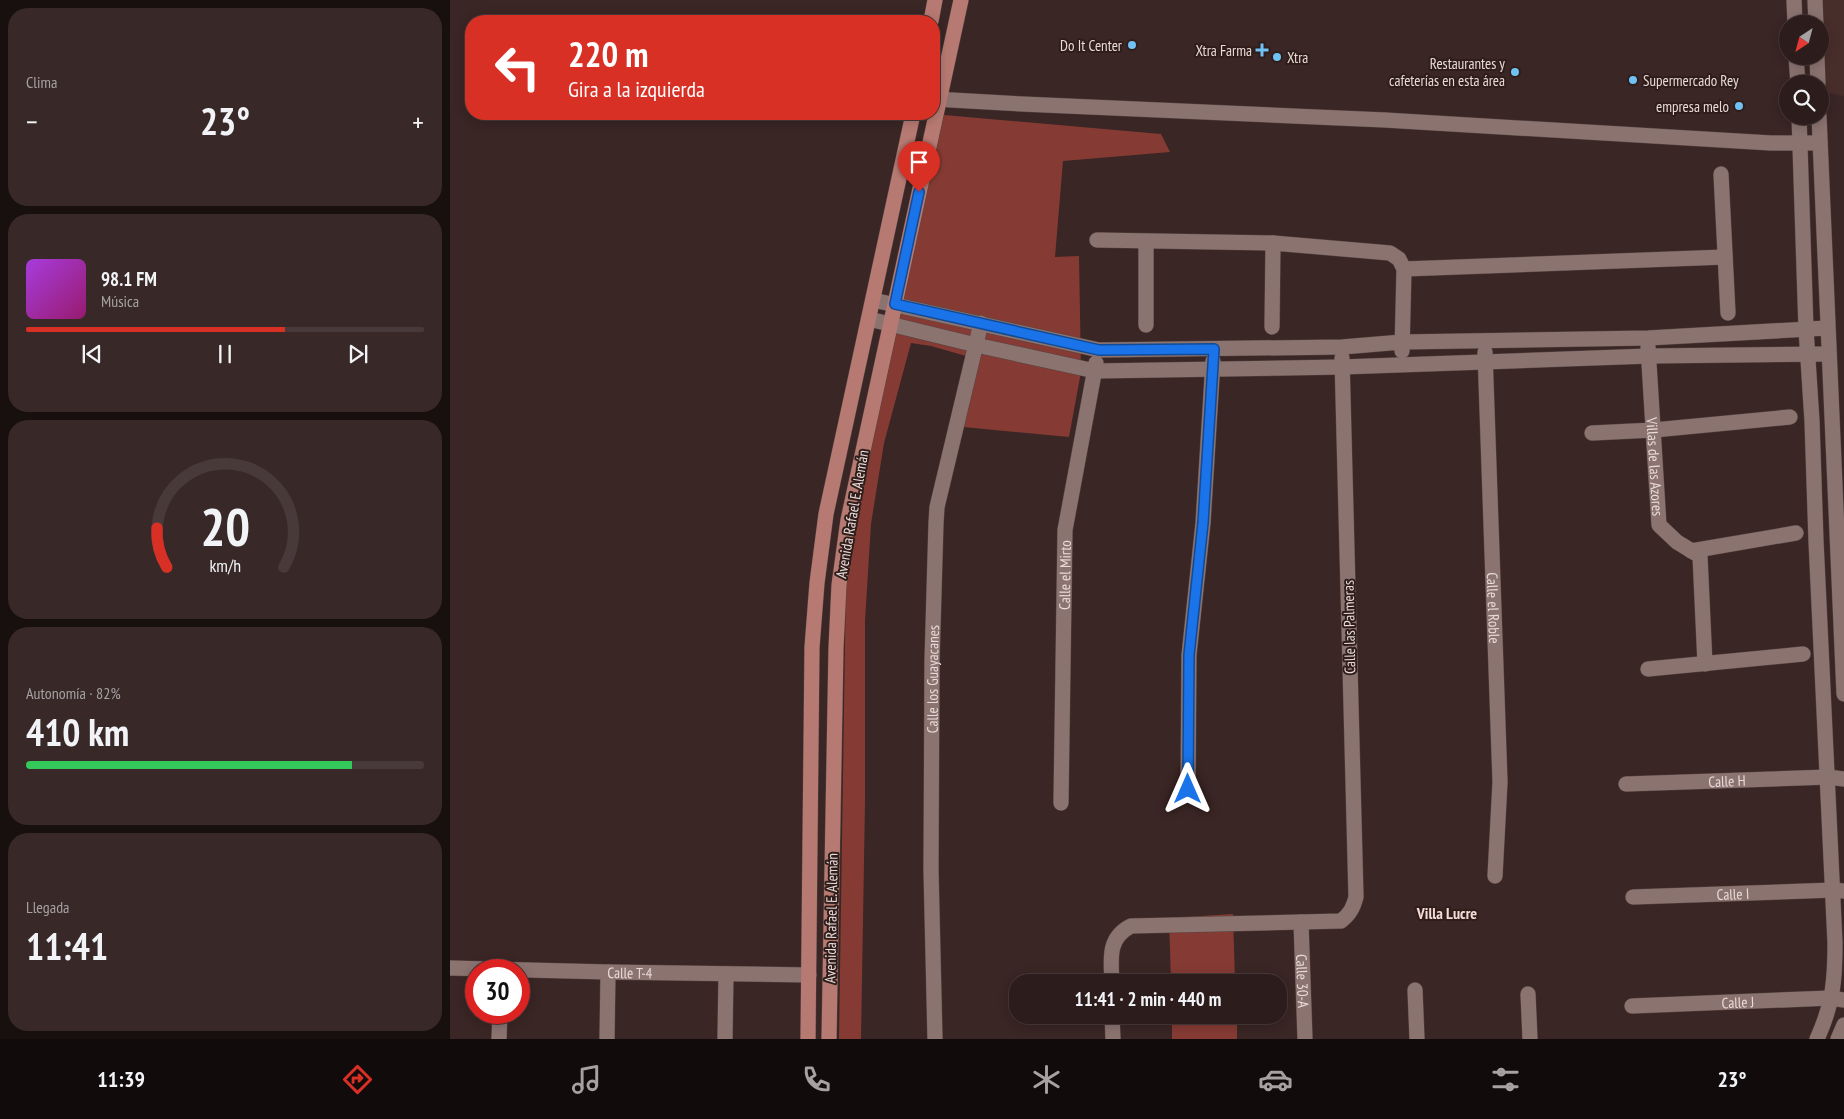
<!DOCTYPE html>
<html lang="es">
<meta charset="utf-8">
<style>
body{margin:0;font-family:"PT Sans Narrow",sans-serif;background:#382928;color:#f1f3f6;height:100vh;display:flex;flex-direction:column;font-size:19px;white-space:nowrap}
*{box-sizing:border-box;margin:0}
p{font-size:16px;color:#a6a1a3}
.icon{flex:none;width:28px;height:28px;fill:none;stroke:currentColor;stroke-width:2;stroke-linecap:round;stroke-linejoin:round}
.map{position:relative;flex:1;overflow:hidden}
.details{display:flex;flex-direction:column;gap:8px;padding:8px;background:#180f0f;width:450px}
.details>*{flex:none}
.guide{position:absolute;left:15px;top:15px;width:475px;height:105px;border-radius:20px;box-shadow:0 2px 12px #0003,0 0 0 1px #483a3a;background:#d93025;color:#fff;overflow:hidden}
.needle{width:32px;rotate:216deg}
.fabs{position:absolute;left:1329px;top:15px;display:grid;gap:10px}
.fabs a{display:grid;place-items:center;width:50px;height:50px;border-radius:50%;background:#2c1c1b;box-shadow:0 2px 12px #0003,0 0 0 1px #483a3a;font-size:25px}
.speed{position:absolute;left:15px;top:959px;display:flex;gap:10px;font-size:25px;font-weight:700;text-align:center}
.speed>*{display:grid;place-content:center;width:65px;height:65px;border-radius:50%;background:#2c1c1b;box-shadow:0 2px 12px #0003,0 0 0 1px #483a3a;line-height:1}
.speed .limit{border:8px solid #d22;background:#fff;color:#111}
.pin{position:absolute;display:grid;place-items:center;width:42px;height:42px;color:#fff;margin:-51px -21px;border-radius:50% 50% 50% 0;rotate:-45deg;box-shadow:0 0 5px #0007}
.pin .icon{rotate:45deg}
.me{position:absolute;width:55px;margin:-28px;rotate:0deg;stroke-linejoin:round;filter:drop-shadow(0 0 4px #0008)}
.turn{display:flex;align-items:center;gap:18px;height:105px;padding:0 20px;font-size:22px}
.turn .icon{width:65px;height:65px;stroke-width:2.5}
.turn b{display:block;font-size:35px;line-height:42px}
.big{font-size:38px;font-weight:700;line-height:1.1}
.details .card{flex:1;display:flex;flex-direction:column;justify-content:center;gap:8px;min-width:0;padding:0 18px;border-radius:20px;background:#382928}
.details .dial{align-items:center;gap:0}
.dial svg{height:130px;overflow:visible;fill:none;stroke:#483a3a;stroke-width:7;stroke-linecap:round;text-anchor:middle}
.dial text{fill:#f1f3f6;stroke:none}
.song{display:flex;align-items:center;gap:15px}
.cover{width:60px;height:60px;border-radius:8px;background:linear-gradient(135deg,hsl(280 70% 55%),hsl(320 70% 35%))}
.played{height:5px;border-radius:2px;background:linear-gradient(90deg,#d93025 65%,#483a3a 65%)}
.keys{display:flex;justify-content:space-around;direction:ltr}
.heat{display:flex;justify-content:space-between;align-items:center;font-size:28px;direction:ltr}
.charge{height:8px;border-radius:4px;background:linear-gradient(90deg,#34c759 82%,#483a3a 0)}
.trip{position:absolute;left:559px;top:974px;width:278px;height:50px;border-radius:20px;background:#2c1c1b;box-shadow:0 2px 12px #0003,0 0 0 1px #483a3a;font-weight:700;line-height:50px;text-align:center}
.dock{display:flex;height:80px;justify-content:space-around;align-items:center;background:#120b0b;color:#a6a1a3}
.dock .icon{width:35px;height:35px}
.dock .active{color:#d93025}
.dock b{font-size:22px;color:#f1f3f6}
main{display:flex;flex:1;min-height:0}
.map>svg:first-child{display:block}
.built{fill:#482e2a}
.green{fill:#853b34}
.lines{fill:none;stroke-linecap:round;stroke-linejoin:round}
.minor-casing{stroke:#544442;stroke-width:16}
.major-casing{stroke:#544442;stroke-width:16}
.minor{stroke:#8b7370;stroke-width:15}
.major{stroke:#b77a72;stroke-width:15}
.route-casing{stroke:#114b97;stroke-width:12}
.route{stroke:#1a73e8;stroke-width:9}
.poi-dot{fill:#70c1f4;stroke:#2f1d1a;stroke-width:2}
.labels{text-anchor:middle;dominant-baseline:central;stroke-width:4;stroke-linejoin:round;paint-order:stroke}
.poi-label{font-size:15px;fill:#e8dad8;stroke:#2f1d1a;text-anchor:end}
.street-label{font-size:15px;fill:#e8dad8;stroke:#2f1d1a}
.neighbourhood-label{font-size:16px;font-weight:bold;fill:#f5dbd7;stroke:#2f1d1a}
</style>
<main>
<section class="details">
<div class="card"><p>Clima</p>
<div class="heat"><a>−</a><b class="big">23°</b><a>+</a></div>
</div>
<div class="card">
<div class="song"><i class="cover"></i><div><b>98.1 FM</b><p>Música</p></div></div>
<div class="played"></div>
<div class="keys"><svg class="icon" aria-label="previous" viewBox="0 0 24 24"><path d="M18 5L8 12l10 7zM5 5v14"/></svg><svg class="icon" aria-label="pause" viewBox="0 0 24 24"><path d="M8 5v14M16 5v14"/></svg><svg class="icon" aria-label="next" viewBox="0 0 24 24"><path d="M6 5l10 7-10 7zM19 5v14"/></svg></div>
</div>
<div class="card dial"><svg viewBox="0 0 100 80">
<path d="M14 69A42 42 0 1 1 86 69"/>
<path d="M14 69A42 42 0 0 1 8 45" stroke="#d93025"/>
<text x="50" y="56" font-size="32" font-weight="700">20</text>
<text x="50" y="72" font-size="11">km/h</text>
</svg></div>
<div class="card"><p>Autonomía · 82%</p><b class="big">410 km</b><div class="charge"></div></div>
<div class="card"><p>Llegada</p><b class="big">11:41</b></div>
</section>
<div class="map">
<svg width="1394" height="1039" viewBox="0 0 1394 1039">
<rect width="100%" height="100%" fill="#3a2624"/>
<path class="built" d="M 1373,0 L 1394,0 L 1394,96 L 1379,93 L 1376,85 Z"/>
<path class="green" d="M 494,115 L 711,134 L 720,152 L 613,161 L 605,257 L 629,256 L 631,372 L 619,437 L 503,426 L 516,356 L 481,346 L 461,343 L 434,443 L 421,524 L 415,621 L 415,802 L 411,1039 L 389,1039 L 396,577 L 405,511 Z
M 783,914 L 785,982 L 721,982 L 719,918 Z
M 722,1015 L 787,1015 L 787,1039 L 722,1039 Z"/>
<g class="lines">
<defs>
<g id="minor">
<path d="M 1344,0 L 1345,24"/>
<path d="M 1365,0 L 1366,24"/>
<path d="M 1346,56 L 1348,84"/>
<path d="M 1367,56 L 1368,84"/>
<path d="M 484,99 L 572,104 L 935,120 L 1321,143 L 1370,143"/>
<path d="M 1349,116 L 1356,329 L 1362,421 L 1366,541 L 1385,943 C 1385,981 1383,1004 1367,1039"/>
<path d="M 1369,116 L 1394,694"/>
<path d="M 1271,174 L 1278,313"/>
<path d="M 647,240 L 823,243 L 940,253 L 949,259 L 954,269 L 952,351"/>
<path d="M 696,242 L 696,325"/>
<path d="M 954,269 L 1275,257"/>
<path d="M 423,300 L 649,350 L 892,347 L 952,342 L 1198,338 L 1377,328"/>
<path d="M 419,319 L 526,345 L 645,371 L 892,367 L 1199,356 L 1379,354"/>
<path d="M 822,327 L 823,243"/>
<path id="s1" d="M 1198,347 L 1209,525 L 1227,542 L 1250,556 L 1255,664"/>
<path id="s2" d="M 1035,352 L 1050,782 L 1045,876"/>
<path d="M 1142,433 L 1204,430 L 1340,417"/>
<path d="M 1241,551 L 1346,533"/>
<path d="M 1198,669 L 1353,654"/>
<path id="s3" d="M 1176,784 L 1378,777 L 1394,779"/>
<path d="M 738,789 L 739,655 L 753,523 L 763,361"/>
<path id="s4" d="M 611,803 L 615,530 L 646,363"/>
<path id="s5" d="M 1183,897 L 1384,890 L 1394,891"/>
<path id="s6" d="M 851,922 L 855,1039"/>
<path id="s7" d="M 0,968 L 158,972 L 359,975"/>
<path d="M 662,982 C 661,960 657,938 681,926 L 891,921 C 900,914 903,908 906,897 L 892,358"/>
<path d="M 965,990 L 967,1039"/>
<path d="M 1078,994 L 1080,1039"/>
<path id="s8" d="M 1182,1006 L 1381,998 L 1394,1000"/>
<path d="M 662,1015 L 663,1039"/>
<path d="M 49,1039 L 50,1012"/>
<path d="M 157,1039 L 158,972"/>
<path d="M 275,1039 L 276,974"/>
<path id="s9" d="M 485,1039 L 481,870 L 482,661 L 486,523 L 487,507 L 531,323"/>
<path d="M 1388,1039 L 1394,1025"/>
</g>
<path id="major" d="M 481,21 L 485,0
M 358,1039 L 362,647 L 367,583 L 376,514 L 463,114
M 379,1039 L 386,648 L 389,585 L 398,520 L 511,0"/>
</defs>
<use href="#minor" class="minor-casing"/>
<use href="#major" class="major-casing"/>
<use href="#minor" class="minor"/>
<use href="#major" class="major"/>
</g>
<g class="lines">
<defs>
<path id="route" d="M 469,192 L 445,304 L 649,350 L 764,349 L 753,523 L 739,655 L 738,789"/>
</defs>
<use href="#route" class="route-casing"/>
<use href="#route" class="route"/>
</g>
<g class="poi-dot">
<circle cx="682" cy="45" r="5"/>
<path d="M809.5 42.5h5v5h5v5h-5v5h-5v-5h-5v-5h5z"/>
<circle cx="827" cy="57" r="5"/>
<circle cx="1065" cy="72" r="5"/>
<circle cx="1183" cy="80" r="5"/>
<circle cx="1289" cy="106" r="5"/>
</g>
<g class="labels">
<g class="poi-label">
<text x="672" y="45">Do It Center</text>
<text x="802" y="50">Xtra Farma</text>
<text x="837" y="57" text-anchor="start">Xtra</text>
<text x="1055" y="63">Restaurantes y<tspan x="1055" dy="17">cafeterías en esta área</tspan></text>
<text x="1193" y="80" text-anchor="start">Supermercado Rey</text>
<text x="1279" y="106">empresa melo</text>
</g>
<g class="street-label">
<text stroke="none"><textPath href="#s1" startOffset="120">Villas de las Azores</textPath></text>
<text transform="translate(402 514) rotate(-80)">Avenida Rafael E. Alemán</text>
<text stroke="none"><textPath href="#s4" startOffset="228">Calle el Mirto</textPath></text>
<text stroke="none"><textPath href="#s2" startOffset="256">Calle el Roble</textPath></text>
<text transform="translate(899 627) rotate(-91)">Calle las Palmeras</text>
<text stroke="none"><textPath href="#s9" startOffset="360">Calle los Guayacanes</textPath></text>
<text stroke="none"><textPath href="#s3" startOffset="101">Calle H</textPath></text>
<text stroke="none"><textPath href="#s5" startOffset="100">Calle I</textPath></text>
<text transform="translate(381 918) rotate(-89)">Avenida Rafael E. Alemán</text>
<text stroke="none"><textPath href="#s7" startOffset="180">Calle T-4</textPath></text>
<text stroke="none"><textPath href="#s6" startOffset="59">Calle 30-A</textPath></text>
<text stroke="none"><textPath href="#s8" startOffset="106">Calle J</textPath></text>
</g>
<g class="neighbourhood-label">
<text x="997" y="913">Villa Lucre</text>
</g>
</g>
</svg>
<div class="fabs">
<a><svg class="needle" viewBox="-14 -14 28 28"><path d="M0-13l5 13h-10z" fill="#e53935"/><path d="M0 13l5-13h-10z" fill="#a6a1a3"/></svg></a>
<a><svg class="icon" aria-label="search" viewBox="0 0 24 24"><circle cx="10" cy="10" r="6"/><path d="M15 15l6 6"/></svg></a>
</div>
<div class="speed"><div class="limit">30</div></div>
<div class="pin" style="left:469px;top:192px;background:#d93025"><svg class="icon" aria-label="arrive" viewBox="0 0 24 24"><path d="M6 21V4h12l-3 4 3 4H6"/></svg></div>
<svg class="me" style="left:738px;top:789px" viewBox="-20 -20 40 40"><path d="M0-17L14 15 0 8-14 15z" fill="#1a73e8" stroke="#fff" stroke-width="4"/></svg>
<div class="trip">11:41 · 2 min · 440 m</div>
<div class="guide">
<div class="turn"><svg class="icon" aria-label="left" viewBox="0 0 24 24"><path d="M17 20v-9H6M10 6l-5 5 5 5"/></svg><div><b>220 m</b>Gira a la izquierda</div></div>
</div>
</div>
</main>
<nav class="dock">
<b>11:39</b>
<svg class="icon active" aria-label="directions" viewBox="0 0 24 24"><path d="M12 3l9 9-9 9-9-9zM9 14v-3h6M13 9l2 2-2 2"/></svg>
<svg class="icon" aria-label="music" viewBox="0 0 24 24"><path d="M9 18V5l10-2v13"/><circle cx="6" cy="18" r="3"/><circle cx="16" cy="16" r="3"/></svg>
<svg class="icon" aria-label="phone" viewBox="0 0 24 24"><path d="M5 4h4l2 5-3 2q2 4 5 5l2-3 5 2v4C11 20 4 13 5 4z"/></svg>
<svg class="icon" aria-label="climate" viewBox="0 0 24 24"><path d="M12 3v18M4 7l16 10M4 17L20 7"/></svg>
<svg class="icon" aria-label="car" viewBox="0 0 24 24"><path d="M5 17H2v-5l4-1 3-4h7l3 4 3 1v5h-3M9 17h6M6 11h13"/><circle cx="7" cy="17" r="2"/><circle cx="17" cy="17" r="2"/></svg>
<svg class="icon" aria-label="filters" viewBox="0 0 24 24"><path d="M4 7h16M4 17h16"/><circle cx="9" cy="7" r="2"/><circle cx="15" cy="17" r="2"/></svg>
<b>23°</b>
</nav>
